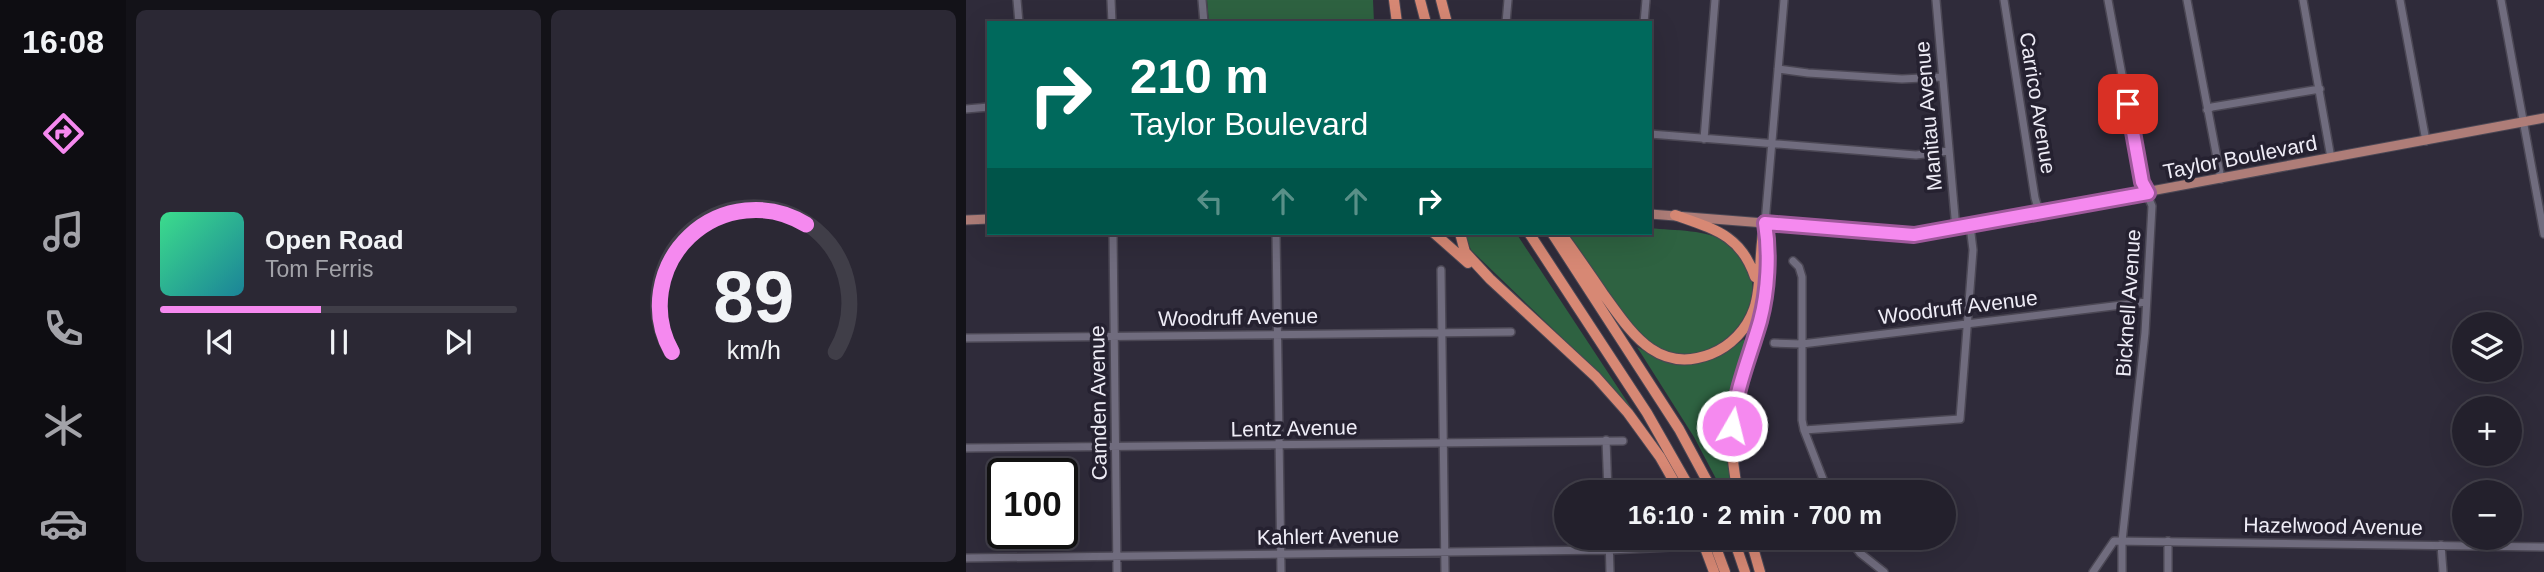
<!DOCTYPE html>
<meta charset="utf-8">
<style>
body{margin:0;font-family:Arial,sans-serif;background:#2b2834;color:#f1f3f6;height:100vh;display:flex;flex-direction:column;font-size:26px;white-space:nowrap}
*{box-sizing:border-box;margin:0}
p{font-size:23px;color:#a3a3a9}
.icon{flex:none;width:38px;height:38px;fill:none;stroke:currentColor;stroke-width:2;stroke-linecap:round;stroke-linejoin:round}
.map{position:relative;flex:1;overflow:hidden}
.drawer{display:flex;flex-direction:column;gap:10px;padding:10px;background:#131218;width:840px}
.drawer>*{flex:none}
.banner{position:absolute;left:21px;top:21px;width:665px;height:214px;border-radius:0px;box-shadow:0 7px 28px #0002,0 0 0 2px #403e48;background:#00695c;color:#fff;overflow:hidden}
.buttons{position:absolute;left:1486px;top:312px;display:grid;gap:14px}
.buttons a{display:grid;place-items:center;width:70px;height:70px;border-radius:50%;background:#23202c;box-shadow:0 7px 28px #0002,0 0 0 2px #403e48;font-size:35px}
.speed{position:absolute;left:21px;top:458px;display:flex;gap:14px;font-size:35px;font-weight:700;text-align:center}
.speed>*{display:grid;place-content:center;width:91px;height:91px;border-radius:50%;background:#23202c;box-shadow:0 7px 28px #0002,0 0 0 2px #403e48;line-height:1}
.speed .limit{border:4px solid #111;border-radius:10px;background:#fff;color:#111}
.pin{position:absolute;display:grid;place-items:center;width:60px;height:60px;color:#fff;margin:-30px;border-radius:14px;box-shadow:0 4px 10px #0006}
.me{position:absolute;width:77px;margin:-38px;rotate:8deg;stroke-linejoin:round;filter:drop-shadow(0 0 5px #0008)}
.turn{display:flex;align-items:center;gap:24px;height:147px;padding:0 28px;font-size:32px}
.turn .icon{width:91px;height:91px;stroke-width:2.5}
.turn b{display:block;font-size:49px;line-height:60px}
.lanes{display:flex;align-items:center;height:66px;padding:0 28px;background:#0003;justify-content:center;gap:35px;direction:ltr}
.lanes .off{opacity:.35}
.drawer .widget{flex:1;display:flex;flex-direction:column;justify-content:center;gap:10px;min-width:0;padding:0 24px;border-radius:10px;background:#2b2834}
.drawer .dial{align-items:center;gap:0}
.dial svg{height:182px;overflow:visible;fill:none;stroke:#403e48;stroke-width:7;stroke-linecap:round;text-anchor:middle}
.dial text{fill:#f1f3f6;stroke:none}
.song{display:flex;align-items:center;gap:21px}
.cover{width:84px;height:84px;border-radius:10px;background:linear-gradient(135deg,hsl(150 70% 55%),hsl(190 70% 35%))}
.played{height:7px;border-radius:4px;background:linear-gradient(90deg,#f589ef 45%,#403e48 45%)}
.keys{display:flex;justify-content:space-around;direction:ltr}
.drawer .tiles{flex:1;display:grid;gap:10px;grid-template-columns:repeat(2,1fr)}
.trip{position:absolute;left:588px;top:480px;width:402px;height:70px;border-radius:35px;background:#23202c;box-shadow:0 7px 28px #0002,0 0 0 2px #403e48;font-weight:600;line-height:70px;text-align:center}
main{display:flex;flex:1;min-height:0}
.menu{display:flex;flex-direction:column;width:126px;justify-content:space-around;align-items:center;background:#0e0d12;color:#a3a3a9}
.menu .icon{width:49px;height:49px}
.menu .on{color:#f589ef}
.menu b{font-size:32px;color:#f1f3f6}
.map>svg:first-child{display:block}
.green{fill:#2e6241}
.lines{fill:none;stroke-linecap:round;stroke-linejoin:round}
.minor-casing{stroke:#4b4754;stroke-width:10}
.major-casing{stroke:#4b4754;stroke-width:11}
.highway-casing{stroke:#4b4754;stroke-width:12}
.minor{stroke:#706c7e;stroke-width:7}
.major{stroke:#ae7d78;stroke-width:9}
.highway{stroke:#d78874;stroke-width:10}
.route-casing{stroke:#9f599b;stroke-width:18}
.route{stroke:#f589ef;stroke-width:12}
.labels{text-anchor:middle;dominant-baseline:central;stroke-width:7;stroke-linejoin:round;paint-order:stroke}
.street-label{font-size:21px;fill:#eeecf6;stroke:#252130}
</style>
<main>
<nav class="menu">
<b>16:08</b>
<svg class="icon on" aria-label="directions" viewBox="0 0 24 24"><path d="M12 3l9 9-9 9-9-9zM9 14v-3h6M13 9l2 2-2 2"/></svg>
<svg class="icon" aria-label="music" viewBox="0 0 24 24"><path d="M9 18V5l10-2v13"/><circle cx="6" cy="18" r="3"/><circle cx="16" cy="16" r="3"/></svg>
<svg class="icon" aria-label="phone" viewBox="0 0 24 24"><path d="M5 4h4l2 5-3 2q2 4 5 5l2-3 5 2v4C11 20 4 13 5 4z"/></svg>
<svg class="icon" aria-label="climate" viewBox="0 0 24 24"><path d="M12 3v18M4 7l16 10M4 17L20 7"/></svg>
<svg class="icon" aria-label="car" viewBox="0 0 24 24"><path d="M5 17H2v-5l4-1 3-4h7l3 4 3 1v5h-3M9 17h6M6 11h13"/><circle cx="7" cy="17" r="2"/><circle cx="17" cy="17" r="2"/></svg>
</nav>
<section class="drawer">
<div class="tiles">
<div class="widget">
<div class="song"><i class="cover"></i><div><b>Open Road</b><p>Tom Ferris</p></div></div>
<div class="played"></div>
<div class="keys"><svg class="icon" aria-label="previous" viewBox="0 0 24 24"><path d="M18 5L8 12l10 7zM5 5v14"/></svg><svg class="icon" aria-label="pause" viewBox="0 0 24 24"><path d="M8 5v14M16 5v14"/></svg><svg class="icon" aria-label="next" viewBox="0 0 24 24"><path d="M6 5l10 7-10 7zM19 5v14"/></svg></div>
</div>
<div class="widget dial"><svg viewBox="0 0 100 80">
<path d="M14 69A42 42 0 1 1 86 69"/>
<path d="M14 69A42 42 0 0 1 73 13" stroke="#f589ef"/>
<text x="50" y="56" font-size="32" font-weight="700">89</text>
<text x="50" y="72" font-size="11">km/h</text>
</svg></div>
</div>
</section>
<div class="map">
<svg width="1578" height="572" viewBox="0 0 1578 572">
<rect width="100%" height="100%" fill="#2f2b3a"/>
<path class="green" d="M 241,0 L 407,0 L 408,23 L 243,23 Z
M 684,228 C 709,231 742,229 762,243 C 827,289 749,387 684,344 C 668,333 658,315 647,299 C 632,277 617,255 602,233 L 684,233 Z
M 498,233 L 550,233 L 666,409 L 619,360 L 505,250 Z
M 778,339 L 781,344 L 769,384 L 768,492 L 757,492 L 728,437 L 671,347 C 713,371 741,368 778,339 Z"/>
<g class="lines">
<defs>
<path id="minor" d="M 51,0 L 53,23
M 145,0 L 146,23
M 236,0 L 238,23
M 970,0 L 990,229
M 1038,0 L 1069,198 L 1073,211
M 1142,0 L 1176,182 L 1186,206 L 1179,333 L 1156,541 L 1156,572
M 1221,0 L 1255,179
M 1337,0 L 1365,158
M 1434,0 L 1460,141
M 1535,0 L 1578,234
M 540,23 L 542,0
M 678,23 L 680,0
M 812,69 L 842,73 L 936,79 L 976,77
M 0,109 L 23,107
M 1241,110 L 1246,107 L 1354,89
M 684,134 L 950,155 L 983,151
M 738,139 L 749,0
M 799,223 L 818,0
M 147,233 L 151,572
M 310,233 L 315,572
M 827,261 L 833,267 L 836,277 L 836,420 L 838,430 L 862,492
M 475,270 L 479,572
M 0,338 L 545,332
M 808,343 L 836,344 L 1180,302
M 838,430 L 994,419 L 1007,250 L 1004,226
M 640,440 L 642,492
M 0,448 L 657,441
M 643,537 L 644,572
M 882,537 L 894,553 L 918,572
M 1202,541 L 1202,572
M 1475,545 L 1477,572
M 0,558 L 644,550 L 724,546
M 1127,572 L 1148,541 L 1578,547"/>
<path id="major" d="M 684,214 L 948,235 L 1578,118
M 0,220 L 23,219"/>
<path id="highway" d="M 428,0 L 431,23
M 454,0 L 460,23
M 475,0 L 481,23
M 709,215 C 748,229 775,235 789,277
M 468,233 L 502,263
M 494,233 L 499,252 L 524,279 L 630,377 L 662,413 L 694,457 L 714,492
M 563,233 L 681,413 L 726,492
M 586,233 L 713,429 L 747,492
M 595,233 C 609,253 624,274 638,295 C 665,332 691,375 745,354 C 765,346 781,329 788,309 C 797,282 792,251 799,223
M 772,492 C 765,460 764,426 770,395 C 776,370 786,347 793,322 C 801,297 804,256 800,231
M 735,537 L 748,572
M 746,537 L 759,572
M 767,537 L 779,572
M 784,537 L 794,572"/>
</defs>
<use href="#minor" class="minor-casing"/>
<use href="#major" class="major-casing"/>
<use href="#highway" class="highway-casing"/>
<use href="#minor" class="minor"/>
<use href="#major" class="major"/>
<use href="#highway" class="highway"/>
</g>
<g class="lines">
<defs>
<path id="route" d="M 766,426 C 770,388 784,356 794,321 C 802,291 804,253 799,223 L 948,235 L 1182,193 L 1176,182 L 1162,104"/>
</defs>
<use href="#route" class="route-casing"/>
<use href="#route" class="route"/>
</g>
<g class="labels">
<g class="street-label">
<text transform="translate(1072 103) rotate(81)">Carrico Avenue</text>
<text transform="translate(962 116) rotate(-95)">Manitau Avenue</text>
<text transform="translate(1274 157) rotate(-11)">Taylor Boulevard</text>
<text transform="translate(1162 303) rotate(-86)">Bicknell Avenue</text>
<text transform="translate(992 307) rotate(-7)">Woodruff Avenue</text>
<text transform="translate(272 317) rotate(-1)">Woodruff Avenue</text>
<text transform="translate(132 403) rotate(-91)">Camden Avenue</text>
<text transform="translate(328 428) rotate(-1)">Lentz Avenue</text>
<text transform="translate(1367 526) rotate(1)">Hazelwood Avenue</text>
<text transform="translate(362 536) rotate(-1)">Kahlert Avenue</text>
</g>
</g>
</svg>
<div class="buttons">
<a><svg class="icon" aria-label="layers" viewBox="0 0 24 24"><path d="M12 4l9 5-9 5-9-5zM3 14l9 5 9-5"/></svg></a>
<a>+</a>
<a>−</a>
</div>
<div class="speed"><div class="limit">100</div></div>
<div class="pin" style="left:1162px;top:104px;background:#d93025"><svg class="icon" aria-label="arrive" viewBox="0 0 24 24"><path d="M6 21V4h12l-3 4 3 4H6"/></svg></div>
<svg class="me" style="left:766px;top:426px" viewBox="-20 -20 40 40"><circle r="17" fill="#f589ef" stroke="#fff" stroke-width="3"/><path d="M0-11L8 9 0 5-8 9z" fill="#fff"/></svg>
<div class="trip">16:10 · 2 min · 700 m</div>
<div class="banner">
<div class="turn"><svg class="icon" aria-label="right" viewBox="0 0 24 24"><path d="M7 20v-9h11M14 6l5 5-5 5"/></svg><div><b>210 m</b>Taylor Boulevard</div></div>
<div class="lanes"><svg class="icon off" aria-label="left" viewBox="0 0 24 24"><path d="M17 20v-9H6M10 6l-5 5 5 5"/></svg><svg class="icon off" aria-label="ahead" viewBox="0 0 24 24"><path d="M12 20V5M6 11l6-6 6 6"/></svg><svg class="icon off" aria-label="ahead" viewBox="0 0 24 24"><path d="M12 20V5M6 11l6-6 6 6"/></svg><svg class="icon" aria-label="right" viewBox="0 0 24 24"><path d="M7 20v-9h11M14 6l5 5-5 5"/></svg></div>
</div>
</div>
</main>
